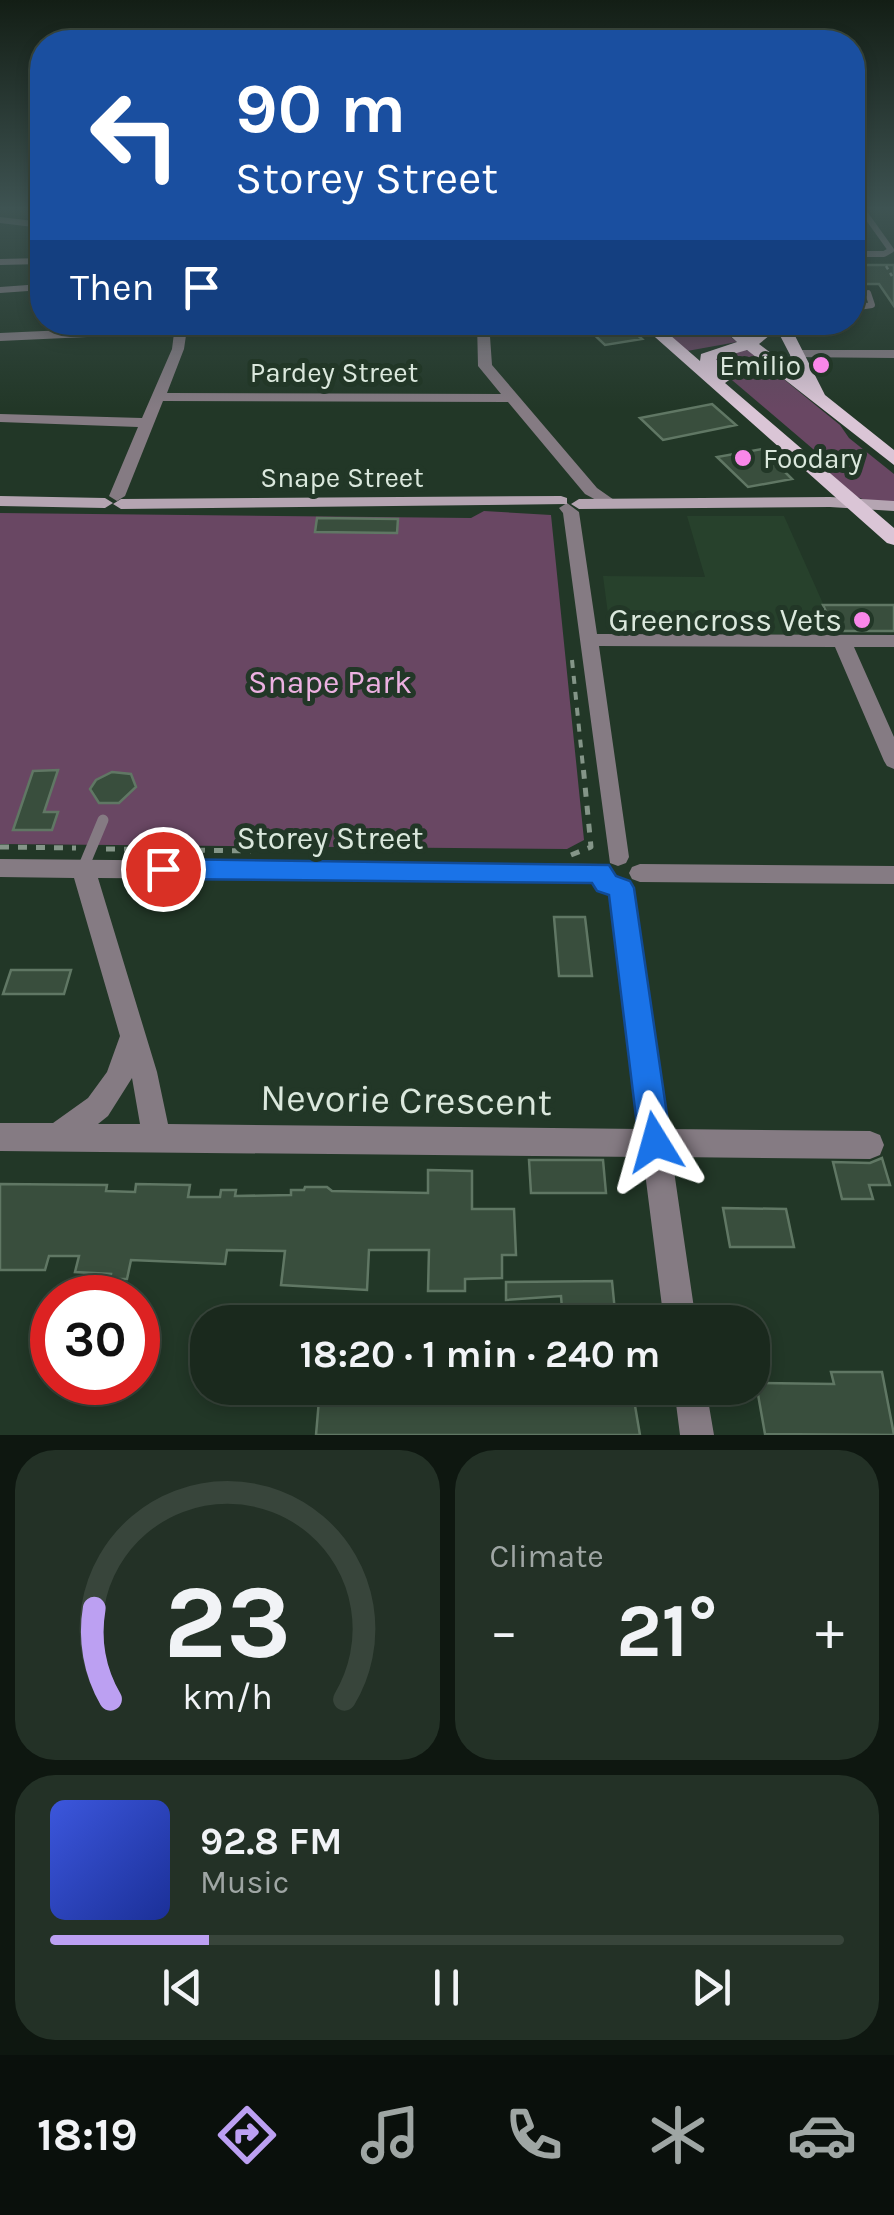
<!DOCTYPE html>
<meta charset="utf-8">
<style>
body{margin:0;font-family:Karla,sans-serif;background:#233126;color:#f1f3f6;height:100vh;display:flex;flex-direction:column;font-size:38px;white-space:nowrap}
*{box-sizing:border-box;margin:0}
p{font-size:32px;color:#9fa6a4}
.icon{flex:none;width:55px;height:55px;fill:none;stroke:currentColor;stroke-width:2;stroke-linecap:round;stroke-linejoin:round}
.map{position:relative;height:1435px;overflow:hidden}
.details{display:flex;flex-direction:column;gap:15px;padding:15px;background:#0e1710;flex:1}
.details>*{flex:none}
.guide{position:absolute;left:30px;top:30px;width:835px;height:305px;border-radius:40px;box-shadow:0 5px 15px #0003,0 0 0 2px #38453b;background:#1a4fa0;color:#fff;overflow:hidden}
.speed{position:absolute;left:30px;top:1275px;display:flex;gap:20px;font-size:50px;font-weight:700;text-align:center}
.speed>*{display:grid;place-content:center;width:130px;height:130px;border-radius:50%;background:#1a291d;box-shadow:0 5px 15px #0003,0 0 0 2px #38453b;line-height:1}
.speed .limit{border:15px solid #d22;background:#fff;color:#111}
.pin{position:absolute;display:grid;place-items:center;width:85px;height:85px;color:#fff;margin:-42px;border:5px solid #fff;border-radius:50%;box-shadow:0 2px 10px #0007}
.me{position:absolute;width:110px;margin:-55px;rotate:352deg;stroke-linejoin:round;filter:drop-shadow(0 0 8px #0008)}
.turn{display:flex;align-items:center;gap:35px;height:210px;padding:0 40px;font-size:45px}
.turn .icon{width:130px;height:130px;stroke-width:2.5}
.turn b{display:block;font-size:70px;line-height:85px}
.then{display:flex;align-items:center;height:95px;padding:0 40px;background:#0003;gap:20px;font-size:38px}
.big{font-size:75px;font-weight:700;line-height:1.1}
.details .card{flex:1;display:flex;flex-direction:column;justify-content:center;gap:15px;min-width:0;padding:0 35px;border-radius:40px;background:#233126}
.details .dial{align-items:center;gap:0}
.dial svg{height:260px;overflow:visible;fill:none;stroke:#38453b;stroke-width:7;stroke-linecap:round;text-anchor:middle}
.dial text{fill:#f1f3f6;stroke:none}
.song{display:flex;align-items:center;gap:30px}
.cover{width:120px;height:120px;border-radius:15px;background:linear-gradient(135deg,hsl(230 70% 55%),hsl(230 70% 35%))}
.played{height:10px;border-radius:5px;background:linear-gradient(90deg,#bca0f2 20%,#38453b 20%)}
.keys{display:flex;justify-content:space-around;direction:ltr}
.heat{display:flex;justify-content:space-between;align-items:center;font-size:55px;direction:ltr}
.details .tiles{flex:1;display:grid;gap:15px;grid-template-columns:1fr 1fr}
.card:last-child{grid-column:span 2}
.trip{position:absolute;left:190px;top:1305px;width:580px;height:100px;border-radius:40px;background:#1a291d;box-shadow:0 5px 15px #0003,0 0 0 2px #38453b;font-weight:700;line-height:100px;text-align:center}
.tabs{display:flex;height:160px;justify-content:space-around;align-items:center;background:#0a100c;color:#9fa6a4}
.tabs .icon{width:70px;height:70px}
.tabs .selected{color:#bca0f2}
.tabs b{font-size:45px;color:#f1f3f6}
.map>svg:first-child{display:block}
.built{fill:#27412c}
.green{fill:#694763}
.building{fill:#394e3d;stroke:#607764;stroke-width:2.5}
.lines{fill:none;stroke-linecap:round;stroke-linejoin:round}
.path-far2{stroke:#849588;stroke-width:2.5;stroke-dasharray:4 4;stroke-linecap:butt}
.path-far1{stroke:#849588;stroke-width:4;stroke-dasharray:8 8;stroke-linecap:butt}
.path{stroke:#849588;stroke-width:5;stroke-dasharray:9 9;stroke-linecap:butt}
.lane-far1{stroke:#857b83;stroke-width:6}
.lane{stroke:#857b83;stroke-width:11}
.street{fill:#857b83;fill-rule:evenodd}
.secondary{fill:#b5a5b2;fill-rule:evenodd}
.primary{fill:#dac5d6;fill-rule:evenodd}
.route{fill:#1a73e8;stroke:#114b97;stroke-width:2.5}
.poi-dot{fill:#f987e9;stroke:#223727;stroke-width:4}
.labels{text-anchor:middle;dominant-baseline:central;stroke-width:10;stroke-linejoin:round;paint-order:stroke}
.far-poi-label{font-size:28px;fill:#dbe8dd;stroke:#223727;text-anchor:end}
.far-street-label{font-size:28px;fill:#dbe8dd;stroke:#223727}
.poi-label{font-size:32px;fill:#dbe8dd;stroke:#223727;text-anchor:end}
.park-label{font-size:32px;fill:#ecb1e1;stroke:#223727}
.street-label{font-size:32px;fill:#dbe8dd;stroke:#223727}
.near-street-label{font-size:38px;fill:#dbe8dd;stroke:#223727}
</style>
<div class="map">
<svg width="894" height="1435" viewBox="0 0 894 1435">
<rect width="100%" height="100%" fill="#223727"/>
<path class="built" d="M 687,516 L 784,516 L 837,635 L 722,634 L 715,614 L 608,614 L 603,576 L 705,577 Z"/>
<path class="green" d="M 654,323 L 713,323 L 737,342 L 687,351 Z
M 742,349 L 749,351 L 840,425 L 849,438 L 894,474 L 894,502 L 871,502 L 857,497 L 827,471 L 813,449 L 719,369 L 715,357 Z
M 484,511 L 551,515 L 584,840 L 567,849 L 0,844 L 0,513 L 471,518 Z"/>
<path class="building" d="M 852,265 L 894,265 L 894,306 L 879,284 L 852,284 Z
M 625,324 L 642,339 L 605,345 L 588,329 Z
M 712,404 L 736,425 L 663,440 L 640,418 Z
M 762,449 L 792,479 L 748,487 L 717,457 Z
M 317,518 L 398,519 L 397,533 L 315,532 Z
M 823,605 L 894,605 L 894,631 L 835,631 Z
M 58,770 L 44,812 L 58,812 L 52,830 L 13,830 L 33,771 Z
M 112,772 L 131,774 L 136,787 L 119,803 L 99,803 L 90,789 L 96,780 Z
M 554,917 L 585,917 L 592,976 L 559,976 Z
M 11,970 L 71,970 L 64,994 L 3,994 Z
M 882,1158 L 890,1185 L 869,1185 L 873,1199 L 842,1199 L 833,1162 L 870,1163 Z
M 529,1160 L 603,1160 L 606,1193 L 531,1193 Z
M 428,1170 L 472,1171 L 472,1209 L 514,1209 L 516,1255 L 502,1255 L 502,1278 L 465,1279 L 465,1291 L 428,1291 L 429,1250 L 369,1250 L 367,1290 L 281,1285 L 285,1251 L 227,1250 L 225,1264 L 131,1260 L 127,1279 L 110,1279 L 111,1274 L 75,1272 L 79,1256 L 49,1256 L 45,1270 L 0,1270 L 0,1184 L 107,1185 L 106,1191 L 135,1192 L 136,1184 L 190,1185 L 188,1197 L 220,1197 L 221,1190 L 236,1190 L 235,1196 L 291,1195 L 291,1190 L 304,1190 L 305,1187 L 327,1187 L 332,1191 L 428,1193 Z
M 723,1208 L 786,1209 L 794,1247 L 730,1247 Z
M 612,1281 L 616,1322 L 563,1322 L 561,1296 L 506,1300 L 506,1282 Z
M 475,1308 L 516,1309 L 517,1322 L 475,1322 Z
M 831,1372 L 882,1372 L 894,1435 L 765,1434 L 756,1383 L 834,1384 Z
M 320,1388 L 527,1388 L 528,1403 L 576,1403 L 575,1391 L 632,1388 L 640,1435 L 316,1435 Z"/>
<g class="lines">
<path class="path-far2" d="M 886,266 L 892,276"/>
<path class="path-far1" d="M 572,660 L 583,767"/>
<path class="path" d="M 0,847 L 76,848
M 106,849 L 251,851
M 571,855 L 591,847 L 583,765"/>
<path class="lane-far1" d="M 0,220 L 42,225
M 852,254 L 884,254 L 891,250 L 861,208
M 0,290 L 42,287
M 852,308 L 872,305 L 868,293"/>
<path class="lane" d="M 83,868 L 103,820"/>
<path class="street" d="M 42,258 L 42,264 L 0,265 L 0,259 Z
M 176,322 L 188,322 L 184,349 L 167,393 L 501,394 L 478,366 L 477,322 L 489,322 L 492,365 L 597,488 L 617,502 L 609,507 L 585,494 L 508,402 L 163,401 L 125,496 L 117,501 L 109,496 L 138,427 L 0,422 L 0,414 L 142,418 L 172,349 L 174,333 L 0,341 L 0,333 L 175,325 Z
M 795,350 L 894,350 L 894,358 L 790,357 L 790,351 Z
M 567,503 L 579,512 L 597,634 L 894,635 L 894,647 L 854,647 L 894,737 L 894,769 L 887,766 L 884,761 L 835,647 L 599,646 L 629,857 L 626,863 L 618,866 L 610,863 L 563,513 L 559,508 Z
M 0,859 L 600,864 L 608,867 L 611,873 L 608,879 L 600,882 L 98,878 L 157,1072 L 168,1124 L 640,1129 L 609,888 L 613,881 L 621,879 L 629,881 L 633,888 L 668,1129 L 870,1131 L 880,1135 L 884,1145 L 880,1155 L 870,1159 L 672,1157 L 696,1322 L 664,1322 L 643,1157 L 0,1151 L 0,1123 L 53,1123 L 88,1098 L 107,1072 L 120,1036 L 74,878 L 0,877 ZM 132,1078 L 140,1124 L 98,1124 L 108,1116 Z
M 640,864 L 894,866 L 894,884 L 640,882 L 632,879 L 629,873 L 632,867 Z
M 674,1388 L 706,1388 L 714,1435 L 680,1435 Z"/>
<path class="secondary" d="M 0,496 L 105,498 L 113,503 L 105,508 L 0,506 Z
M 561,496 L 567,498 L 567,504 L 121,509 L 113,504 L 121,499 Z
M 830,497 L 894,501 L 894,511 L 830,507 L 579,509 L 571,504 L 579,499 Z"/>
<path class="primary" d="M 638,322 L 655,322 L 700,361 L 701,354 L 737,342 L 715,322 L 732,322 L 749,336 L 758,322 L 770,322 L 770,335 L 759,344 L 801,376 L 773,322 L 788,322 L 825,395 L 894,450 L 894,465 L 747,350 L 716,359 L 732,378 L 725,383 L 894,528 L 894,545 L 887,543 Z"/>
</g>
<linearGradient id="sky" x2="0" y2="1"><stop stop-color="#131e15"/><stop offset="0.51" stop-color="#3e5352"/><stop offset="1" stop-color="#3e5352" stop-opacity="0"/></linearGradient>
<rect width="894" height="409" fill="url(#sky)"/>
<path class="route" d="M 163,859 L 609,865 L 616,876 L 630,881 L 634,888 L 671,1142 L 666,1154 L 655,1158 L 643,1154 L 639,1142 L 609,895 L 597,891 L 592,883 L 163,879 L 154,876 L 150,869 L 154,862 Z"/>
<g class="poi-dot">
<circle cx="821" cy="365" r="10"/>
<circle cx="743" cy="458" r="10"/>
<circle cx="862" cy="620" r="10"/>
</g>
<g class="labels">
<g class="far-poi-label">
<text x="801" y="365">Emilio</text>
<text x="763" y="458" text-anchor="start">Foodary</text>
</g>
<g class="far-street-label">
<text x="334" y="372">Pardey Street</text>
<text x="342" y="477">Snape Street</text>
</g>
<g class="poi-label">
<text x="842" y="620">Greencross Vets</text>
</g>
<g class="park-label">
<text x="330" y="682">Snape Park</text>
</g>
<g class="street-label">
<text x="330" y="838">Storey Street</text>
</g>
<g class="near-street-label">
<text transform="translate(406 1100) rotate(1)">Nevorie Crescent</text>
</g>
</g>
</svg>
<div class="speed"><div class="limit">30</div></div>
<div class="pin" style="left:163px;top:869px;background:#d93025"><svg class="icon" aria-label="arrive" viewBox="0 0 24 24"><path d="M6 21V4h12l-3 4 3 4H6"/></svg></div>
<svg class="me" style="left:655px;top:1142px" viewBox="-20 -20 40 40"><path d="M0-17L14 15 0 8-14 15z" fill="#1a73e8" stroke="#fff" stroke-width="4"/></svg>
<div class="trip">18:20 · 1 min · 240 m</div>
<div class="guide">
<div class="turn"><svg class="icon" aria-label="left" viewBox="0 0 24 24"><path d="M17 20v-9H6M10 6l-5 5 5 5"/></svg><div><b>90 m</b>Storey Street</div></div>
<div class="then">Then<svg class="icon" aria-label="arrive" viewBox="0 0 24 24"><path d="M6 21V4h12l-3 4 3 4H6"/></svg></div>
</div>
</div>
<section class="details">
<div class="tiles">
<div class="card dial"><svg viewBox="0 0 100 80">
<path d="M14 69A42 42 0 1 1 86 69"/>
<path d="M14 69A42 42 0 0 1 9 41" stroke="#bca0f2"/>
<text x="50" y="56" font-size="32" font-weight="700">23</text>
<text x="50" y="72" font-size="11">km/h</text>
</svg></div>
<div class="card"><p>Climate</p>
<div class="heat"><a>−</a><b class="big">21°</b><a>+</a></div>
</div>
<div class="card">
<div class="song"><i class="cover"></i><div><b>92.8 FM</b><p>Music</p></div></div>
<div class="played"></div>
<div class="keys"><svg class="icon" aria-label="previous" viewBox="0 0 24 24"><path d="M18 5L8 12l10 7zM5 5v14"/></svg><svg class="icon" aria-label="pause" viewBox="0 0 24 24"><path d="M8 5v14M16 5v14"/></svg><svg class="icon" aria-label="next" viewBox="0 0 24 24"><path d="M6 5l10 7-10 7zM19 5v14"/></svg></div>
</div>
</div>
</section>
<nav class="tabs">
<b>18:19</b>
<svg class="icon selected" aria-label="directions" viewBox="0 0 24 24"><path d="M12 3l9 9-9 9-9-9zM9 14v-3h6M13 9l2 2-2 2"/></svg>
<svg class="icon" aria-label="music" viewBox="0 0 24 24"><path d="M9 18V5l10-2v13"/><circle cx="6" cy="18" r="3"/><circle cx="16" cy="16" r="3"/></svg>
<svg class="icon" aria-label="phone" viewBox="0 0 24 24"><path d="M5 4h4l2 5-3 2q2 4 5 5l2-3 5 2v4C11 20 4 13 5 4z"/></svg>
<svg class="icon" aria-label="climate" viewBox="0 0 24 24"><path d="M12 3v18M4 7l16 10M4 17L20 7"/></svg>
<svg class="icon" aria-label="car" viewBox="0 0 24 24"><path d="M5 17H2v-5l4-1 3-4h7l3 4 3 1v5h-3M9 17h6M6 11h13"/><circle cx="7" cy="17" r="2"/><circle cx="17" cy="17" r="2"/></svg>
</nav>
